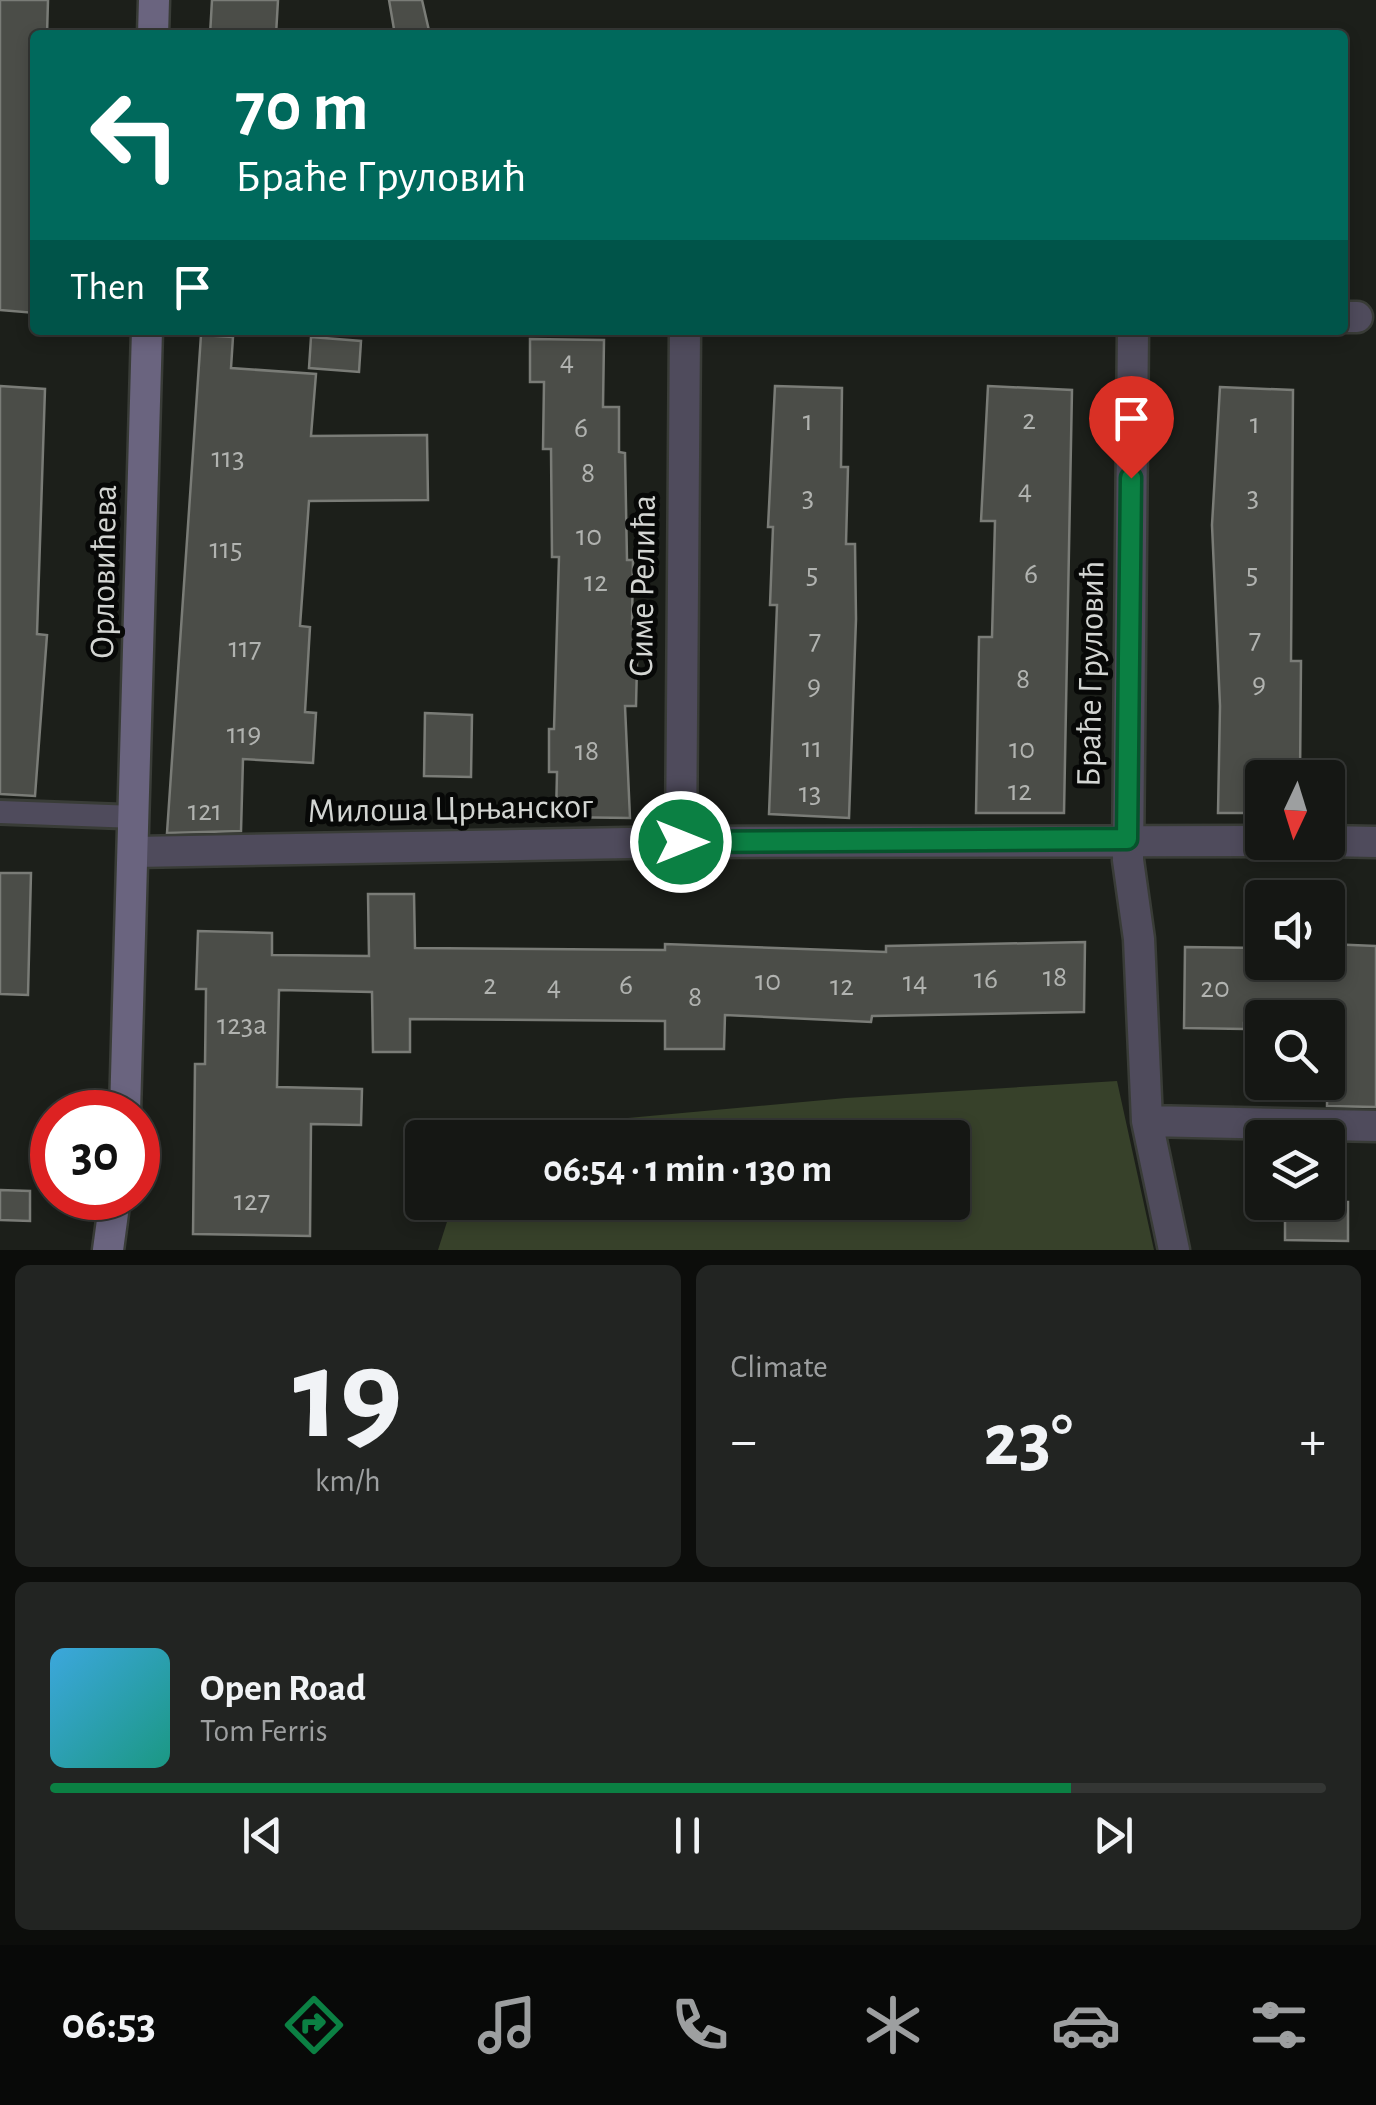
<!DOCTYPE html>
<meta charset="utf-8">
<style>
body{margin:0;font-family:"Alegreya Sans",sans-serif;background:#222422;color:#f1f3f6;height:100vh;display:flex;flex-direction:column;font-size:38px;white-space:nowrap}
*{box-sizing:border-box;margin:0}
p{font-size:32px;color:#9d9fa0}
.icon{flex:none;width:55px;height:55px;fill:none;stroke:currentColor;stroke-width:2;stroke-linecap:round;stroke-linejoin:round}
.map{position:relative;height:1250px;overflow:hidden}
.details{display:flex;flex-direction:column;gap:15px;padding:15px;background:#0c0d0b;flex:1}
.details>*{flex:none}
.top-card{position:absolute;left:30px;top:30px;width:1318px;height:305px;border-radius:10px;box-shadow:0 5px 15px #0003,0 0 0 2px #343634;background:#00695c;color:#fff;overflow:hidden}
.needle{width:65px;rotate:184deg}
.fabs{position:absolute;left:1245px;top:760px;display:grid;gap:20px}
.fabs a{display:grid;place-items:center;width:100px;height:100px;border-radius:10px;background:#151714;box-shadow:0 5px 15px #0003,0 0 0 2px #343634;font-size:50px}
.speed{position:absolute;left:30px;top:1090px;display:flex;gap:20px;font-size:50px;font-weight:700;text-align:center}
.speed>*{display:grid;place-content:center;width:130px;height:130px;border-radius:50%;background:#151714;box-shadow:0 5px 15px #0003,0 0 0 2px #343634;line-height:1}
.speed .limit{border:15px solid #d22;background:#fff;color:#111}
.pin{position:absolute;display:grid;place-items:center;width:85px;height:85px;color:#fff;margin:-102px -42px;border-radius:50% 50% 50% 0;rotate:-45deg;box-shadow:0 0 10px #0007}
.pin .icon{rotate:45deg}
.me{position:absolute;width:110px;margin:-55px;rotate:90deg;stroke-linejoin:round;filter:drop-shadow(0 0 8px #0008)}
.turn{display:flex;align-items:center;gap:35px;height:210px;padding:0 40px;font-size:45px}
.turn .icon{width:130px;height:130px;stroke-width:2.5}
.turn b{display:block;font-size:70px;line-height:85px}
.then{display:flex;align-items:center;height:95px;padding:0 40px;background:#0003;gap:20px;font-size:38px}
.big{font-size:75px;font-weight:600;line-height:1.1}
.details .card{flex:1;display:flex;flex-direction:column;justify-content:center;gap:15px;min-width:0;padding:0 35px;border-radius:15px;background:#222422}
.details .dial{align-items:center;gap:0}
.dial b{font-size:130px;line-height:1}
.song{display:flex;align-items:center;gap:30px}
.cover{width:120px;height:120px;border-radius:15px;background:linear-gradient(135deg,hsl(200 70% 55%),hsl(170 70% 35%))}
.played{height:10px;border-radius:5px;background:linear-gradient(90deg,#0b8043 80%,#343634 80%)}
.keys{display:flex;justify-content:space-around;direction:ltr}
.heat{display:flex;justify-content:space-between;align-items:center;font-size:55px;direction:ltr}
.details .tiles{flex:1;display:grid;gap:15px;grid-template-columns:1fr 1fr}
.card:last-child{grid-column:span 2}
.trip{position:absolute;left:405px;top:1120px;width:565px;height:100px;border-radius:10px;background:#151714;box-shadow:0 5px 15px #0003,0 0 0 2px #343634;font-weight:600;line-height:100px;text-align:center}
.dock{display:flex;height:160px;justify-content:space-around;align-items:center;background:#080908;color:#9d9fa0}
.dock .icon{width:70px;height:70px}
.dock .selected{color:#0b8043}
.dock b{font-size:45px;color:#f1f3f6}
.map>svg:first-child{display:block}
.green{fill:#37412a}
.building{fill:#4b4d48;stroke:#7a7c77;stroke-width:2.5}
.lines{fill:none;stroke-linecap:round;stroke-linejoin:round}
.lane-casing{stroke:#393c37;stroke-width:28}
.street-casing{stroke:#393c37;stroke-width:35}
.secondary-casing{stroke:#393c37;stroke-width:35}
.lane{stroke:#4f4b5c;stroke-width:22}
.street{stroke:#4f4b5c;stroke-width:30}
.secondary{stroke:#6a647f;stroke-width:30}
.route-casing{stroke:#07532c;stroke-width:25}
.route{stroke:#0b8043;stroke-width:18}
.labels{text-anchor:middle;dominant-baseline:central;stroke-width:10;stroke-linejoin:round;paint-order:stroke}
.number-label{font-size:30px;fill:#b1b3b0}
.street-label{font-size:35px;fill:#d3d5d2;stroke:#070807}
</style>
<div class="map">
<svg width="1376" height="1250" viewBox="0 0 1376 1250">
<rect width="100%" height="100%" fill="#1c1f1a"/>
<path class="green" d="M 1117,1081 L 1154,1250 L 438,1250 L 453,1203 L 952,1202 L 952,1138 L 473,1137 L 474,1132 L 846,1098 Z"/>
<path class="building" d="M 0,0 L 48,0 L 47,35 L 35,35 L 35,313 L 0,310 Z
M 212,0 L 278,0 L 276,35 L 210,35 Z
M 389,0 L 422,0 L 430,35 L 395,35 Z
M 201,335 L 233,337 L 231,368 L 316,374 L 311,436 L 427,435 L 428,500 L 309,501 L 300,626 L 310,627 L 305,712 L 316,713 L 313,763 L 243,759 L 241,831 L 167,833 Z
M 311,337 L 361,341 L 359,372 L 309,368 Z
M 530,339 L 604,340 L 603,407 L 619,407 L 619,452 L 625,453 L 627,560 L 633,560 L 632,624 L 638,624 L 636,706 L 625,706 L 630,818 L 556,817 L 557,772 L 549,772 L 549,729 L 554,729 L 559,557 L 552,557 L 551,449 L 543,449 L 544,382 L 530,382 Z
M 0,386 L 45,389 L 37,634 L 47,635 L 35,796 L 0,794 Z
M 775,386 L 842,388 L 841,467 L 848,467 L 846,544 L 855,544 L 856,619 L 849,818 L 769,814 L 777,605 L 770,605 L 773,527 L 768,527 Z
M 988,386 L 1072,390 L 1064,813 L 976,813 L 979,637 L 992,637 L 995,521 L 981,521 Z
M 1220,387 L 1293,390 L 1291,661 L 1301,661 L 1300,778 L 1262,778 L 1262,813 L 1218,813 L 1220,706 L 1212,525 Z
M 425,713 L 472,715 L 471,777 L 424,776 Z
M 0,873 L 31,873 L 28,995 L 0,994 Z
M 368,894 L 414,894 L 415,948 L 665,950 L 665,944 L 886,952 L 886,946 L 1085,942 L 1084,1012 L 872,1016 L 871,1022 L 725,1015 L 724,1049 L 665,1049 L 665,1021 L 410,1019 L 410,1052 L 373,1052 L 372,992 L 279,990 L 277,1087 L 362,1089 L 361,1125 L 311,1124 L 310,1236 L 193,1234 L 195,1064 L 205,1064 L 206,989 L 196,989 L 198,931 L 272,933 L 272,955 L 369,956 Z
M 1328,944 L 1376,946 L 1376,1107 L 1327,1106 L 1328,1018 L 1262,1018 L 1262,1023 L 1244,1023 L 1244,1029 L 1184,1028 L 1185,947 L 1262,948 L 1262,962 L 1328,962 Z
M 0,1190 L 30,1191 L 30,1221 L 0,1220 Z
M 1285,1202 L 1348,1202 L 1348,1241 L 1285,1240 Z"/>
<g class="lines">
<defs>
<path id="lane" d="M 0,812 L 136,817"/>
<path id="street" d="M 1342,317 L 1357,317
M 1133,330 L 1128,860 L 1139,939 L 1147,1121 L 1174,1250
M 1328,841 L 1376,842
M 681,842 L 685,330
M 135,852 L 681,842 L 1262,841
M 1147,1121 L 1376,1126"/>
<path id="secondary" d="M 153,35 L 154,0
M 125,1112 L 147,330
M 108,1250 L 115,1198"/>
</defs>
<use href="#lane" class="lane-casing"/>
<use href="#street" class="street-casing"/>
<use href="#secondary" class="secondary-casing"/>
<use href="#lane" class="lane"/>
<use href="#street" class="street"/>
<use href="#secondary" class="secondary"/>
</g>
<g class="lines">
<defs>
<path id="route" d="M 681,842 L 1127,839 L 1131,478"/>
</defs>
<use href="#route" class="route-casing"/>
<use href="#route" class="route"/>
</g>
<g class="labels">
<g class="number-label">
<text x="567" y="361">4</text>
<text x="1029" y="420">2</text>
<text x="808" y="421">1</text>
<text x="1255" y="424">1</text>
<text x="581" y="428">6</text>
<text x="228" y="458">113</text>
<text x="588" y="473">8</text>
<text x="1025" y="490">4</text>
<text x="808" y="497">3</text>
<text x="1253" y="497">3</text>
<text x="589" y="536">10</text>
<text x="226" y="549">115</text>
<text x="812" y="574">5</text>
<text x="1031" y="574">6</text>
<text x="1252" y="574">5</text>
<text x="596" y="582">12</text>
<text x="1255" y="639">7</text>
<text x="815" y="640">7</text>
<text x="245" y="648">117</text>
<text x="1023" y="679">8</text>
<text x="1259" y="684">9</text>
<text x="814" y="686">9</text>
<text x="244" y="734">119</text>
<text x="812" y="748">11</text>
<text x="1022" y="749">10</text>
<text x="587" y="751">18</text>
<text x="1020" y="791">12</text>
<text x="810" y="793">13</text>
<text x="205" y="811">121</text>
<text x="1055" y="977">18</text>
<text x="986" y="979">16</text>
<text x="768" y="981">10</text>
<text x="915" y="982">14</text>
<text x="490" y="985">2</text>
<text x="626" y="985">6</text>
<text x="554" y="986">4</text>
<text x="842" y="986">12</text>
<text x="1215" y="988">20</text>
<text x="695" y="997">8</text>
<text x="242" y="1025">123a</text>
<text x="252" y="1201">127</text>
</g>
<g class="street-label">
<text transform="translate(104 572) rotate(-89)">Орловићева</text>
<text transform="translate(643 586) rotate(-89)">Симе Релића</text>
<text transform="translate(1091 674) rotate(-89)">Браће Груловић</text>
<text transform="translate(450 809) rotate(-1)">Милоша Црњанског</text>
</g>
</g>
</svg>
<div class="fabs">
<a><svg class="needle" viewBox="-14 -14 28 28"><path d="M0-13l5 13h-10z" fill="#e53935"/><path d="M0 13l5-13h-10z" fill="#9d9fa0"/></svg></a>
<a><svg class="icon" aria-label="sound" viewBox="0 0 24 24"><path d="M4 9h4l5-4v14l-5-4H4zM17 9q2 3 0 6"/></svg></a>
<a><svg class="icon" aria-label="search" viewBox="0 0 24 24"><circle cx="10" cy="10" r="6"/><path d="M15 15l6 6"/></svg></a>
<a><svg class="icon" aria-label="layers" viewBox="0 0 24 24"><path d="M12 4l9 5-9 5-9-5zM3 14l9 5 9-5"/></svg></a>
</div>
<div class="speed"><div class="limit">30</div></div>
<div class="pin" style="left:1131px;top:478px;background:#d93025"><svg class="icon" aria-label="arrive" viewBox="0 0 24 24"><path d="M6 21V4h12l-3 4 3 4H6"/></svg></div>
<svg class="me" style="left:681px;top:842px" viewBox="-20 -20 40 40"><circle r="17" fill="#0b8043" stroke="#fff" stroke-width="3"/><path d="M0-11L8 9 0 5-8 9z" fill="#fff"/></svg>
<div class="trip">06:54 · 1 min · 130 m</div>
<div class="top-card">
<div class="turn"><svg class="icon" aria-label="left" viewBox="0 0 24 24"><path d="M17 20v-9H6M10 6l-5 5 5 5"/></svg><div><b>70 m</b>Браће Груловић</div></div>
<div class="then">Then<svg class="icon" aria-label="arrive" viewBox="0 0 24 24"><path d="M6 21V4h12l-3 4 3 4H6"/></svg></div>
</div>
</div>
<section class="details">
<div class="tiles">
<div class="card dial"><b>19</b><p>km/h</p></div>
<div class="card"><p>Climate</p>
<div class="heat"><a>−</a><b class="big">23°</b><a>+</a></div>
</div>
<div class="card">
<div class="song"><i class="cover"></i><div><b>Open Road</b><p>Tom Ferris</p></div></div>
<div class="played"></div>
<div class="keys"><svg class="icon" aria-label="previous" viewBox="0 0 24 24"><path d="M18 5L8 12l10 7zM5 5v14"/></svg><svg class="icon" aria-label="pause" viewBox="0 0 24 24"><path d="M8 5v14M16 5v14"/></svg><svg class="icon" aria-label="next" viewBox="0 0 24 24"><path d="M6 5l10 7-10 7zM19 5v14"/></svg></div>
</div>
</div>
</section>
<nav class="dock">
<b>06:53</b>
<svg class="icon selected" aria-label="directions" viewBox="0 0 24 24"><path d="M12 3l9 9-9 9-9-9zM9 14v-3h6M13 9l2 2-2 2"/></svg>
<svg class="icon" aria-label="music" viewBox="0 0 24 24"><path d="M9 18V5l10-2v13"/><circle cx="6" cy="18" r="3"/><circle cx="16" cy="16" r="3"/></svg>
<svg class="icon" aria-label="phone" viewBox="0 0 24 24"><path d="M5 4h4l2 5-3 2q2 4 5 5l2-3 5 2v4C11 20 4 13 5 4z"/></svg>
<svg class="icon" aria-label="climate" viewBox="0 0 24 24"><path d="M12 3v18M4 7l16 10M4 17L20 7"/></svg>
<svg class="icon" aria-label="car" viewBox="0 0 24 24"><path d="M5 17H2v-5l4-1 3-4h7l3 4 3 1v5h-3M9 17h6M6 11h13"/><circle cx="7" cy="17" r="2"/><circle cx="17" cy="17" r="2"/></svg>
<svg class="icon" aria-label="filters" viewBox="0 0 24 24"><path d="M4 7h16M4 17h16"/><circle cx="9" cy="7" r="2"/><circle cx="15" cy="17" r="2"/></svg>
</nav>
